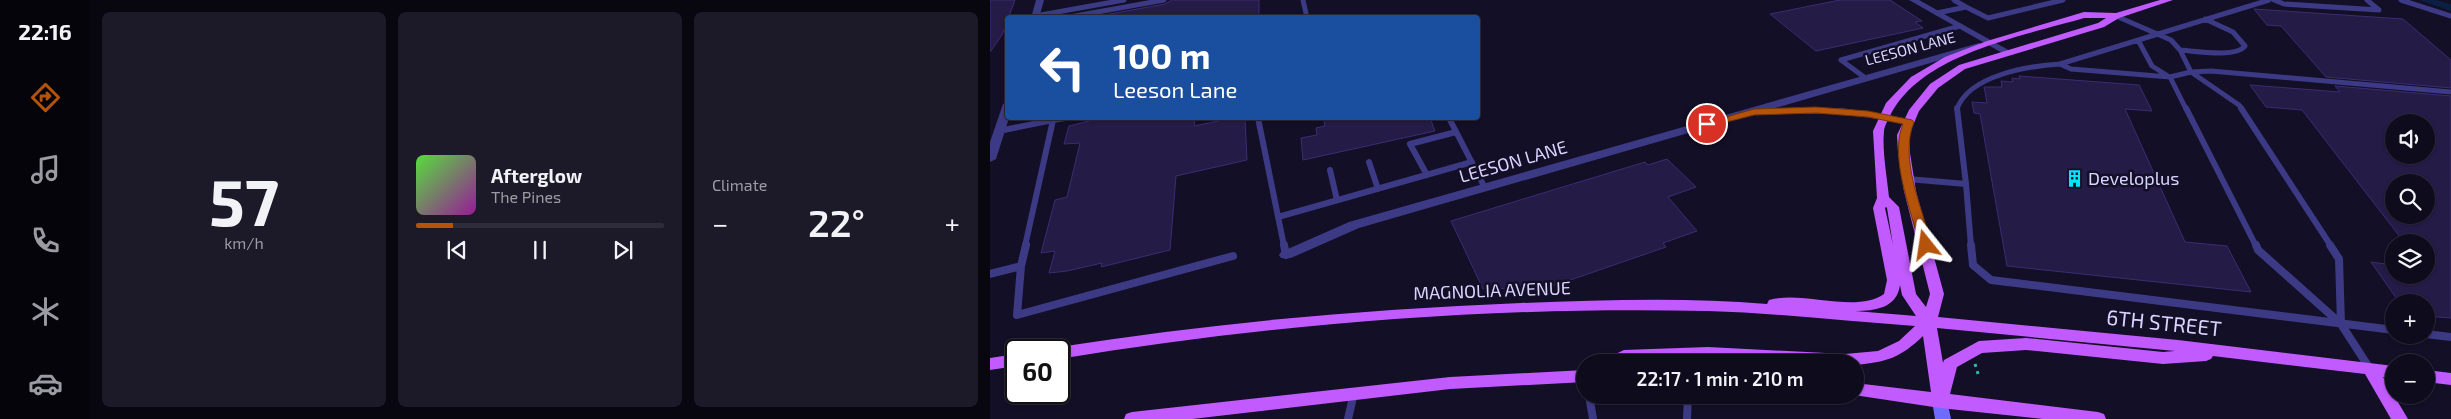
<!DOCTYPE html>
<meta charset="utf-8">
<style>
body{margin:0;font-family:"Exo 2",sans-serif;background:#1c1929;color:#f1f3f6;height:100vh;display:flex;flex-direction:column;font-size:19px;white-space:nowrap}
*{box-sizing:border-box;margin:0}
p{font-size:16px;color:#9b9ba3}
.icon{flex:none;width:28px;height:28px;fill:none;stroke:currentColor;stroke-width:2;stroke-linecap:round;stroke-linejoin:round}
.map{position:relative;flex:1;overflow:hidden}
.panel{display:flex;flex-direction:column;gap:12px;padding:12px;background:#08060f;width:900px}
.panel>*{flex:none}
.hud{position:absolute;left:15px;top:15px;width:475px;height:105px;border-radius:5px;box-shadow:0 1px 4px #0004,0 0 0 1px #2e2b3b;background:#1a4fa0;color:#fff;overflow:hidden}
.buttons{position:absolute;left:1395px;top:114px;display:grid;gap:10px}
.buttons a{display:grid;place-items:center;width:50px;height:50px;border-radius:50%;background:#0e0b1c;box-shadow:0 1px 4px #0004,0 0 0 1px #2e2b3b;font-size:25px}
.speed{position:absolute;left:15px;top:339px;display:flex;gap:10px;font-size:25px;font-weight:700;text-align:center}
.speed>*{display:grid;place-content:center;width:65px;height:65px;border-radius:50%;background:#0e0b1c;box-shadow:0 1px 4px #0004,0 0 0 1px #2e2b3b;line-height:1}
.speed .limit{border:2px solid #111;border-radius:8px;background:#fff;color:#111}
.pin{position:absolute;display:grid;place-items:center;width:42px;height:42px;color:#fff;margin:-21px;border:2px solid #fff;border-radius:50%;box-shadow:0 1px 5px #0007}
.me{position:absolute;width:55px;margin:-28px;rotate:345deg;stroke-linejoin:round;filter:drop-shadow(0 0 4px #0008)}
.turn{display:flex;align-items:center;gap:18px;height:105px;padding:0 25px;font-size:22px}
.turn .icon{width:65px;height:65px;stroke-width:2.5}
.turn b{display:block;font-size:35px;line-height:42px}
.big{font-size:38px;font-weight:600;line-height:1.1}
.panel .widget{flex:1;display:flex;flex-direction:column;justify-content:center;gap:8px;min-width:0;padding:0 18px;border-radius:8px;background:#1c1929}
.panel .dial{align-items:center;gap:0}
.dial b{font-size:65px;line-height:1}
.song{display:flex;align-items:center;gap:15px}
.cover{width:60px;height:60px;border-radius:8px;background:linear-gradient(135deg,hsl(110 70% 55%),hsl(300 70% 35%))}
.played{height:5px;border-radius:2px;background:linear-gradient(90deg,#b45309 15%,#2e2b3b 15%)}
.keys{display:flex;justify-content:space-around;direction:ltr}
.heat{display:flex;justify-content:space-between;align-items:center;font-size:28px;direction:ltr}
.panel .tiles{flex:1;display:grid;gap:12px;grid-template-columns:repeat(3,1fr)}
.trip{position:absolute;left:586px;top:354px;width:288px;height:50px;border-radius:25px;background:#0e0b1c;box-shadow:0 1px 4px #0004,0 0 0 1px #2e2b3b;font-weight:600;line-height:50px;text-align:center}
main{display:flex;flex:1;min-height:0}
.tab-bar{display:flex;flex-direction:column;width:90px;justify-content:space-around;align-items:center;background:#06040b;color:#9b9ba3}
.tab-bar .icon{width:35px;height:35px}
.tab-bar .on{color:#b45309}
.tab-bar b{font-size:22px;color:#f1f3f6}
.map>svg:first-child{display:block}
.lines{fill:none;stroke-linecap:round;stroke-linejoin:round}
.canal{fill:#0a1f44;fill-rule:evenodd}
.building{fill:#241b47;stroke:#3b2d73;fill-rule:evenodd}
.path{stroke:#2fb8b0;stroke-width:3;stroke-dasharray:3 4.5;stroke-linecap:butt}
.service-far2{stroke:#3d3a85;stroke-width:5}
.service-far1{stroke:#3d3a85;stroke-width:6}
.service{stroke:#3d3a85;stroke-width:8}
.minor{fill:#3d3a85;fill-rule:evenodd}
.secondary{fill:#6f6bff;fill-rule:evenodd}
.primary{fill:#c25bff;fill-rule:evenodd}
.route{fill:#b45309;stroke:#753606}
.labels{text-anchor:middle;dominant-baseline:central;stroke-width:5;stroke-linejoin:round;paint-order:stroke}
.far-street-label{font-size:15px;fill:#d9d4ff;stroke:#130f26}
.street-label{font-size:18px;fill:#d9d4ff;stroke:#130f26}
.poi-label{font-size:18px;fill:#d9d4ff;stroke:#130f26;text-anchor:start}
.near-street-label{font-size:21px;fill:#d9d4ff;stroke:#130f26}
</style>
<main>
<nav class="tab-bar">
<b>22:16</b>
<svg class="icon on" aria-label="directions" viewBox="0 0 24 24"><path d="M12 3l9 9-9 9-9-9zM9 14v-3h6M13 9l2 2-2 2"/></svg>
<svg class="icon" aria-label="music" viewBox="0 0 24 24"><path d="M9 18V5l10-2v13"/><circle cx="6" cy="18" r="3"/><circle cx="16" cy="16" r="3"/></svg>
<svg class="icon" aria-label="phone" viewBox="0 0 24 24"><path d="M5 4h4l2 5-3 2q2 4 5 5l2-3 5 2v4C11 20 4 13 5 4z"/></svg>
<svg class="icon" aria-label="climate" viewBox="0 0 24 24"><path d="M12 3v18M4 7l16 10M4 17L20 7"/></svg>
<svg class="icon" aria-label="car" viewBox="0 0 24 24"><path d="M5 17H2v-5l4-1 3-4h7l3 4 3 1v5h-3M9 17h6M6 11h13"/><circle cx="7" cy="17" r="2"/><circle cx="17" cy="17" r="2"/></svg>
</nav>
<section class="panel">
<div class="tiles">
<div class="widget dial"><b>57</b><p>km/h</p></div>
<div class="widget">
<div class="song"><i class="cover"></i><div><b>Afterglow</b><p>The Pines</p></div></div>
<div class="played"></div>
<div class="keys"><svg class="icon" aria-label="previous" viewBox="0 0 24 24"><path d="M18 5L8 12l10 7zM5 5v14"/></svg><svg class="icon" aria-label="pause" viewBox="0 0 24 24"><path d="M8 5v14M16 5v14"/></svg><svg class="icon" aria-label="next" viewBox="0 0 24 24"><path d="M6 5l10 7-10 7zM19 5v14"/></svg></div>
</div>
<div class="widget"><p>Climate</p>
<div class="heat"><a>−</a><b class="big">22°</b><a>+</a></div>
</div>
</div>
</section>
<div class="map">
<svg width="1461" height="419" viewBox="0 0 1461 419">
<rect width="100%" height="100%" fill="#130f26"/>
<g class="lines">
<path class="canal" d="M 1430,0 L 1446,0 L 1461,4 L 1461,11 Z"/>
</g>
<path class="building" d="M 0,0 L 25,0 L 12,35 L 0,52 Z
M 182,0 L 269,0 L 269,18 L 114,18 L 114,15 L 175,4 Z
M 850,0 L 900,0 L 932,21 L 925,22 L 933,28 L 826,51 L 780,14 Z
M 1264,9 L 1413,19 L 1461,60 L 1461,88 L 1336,77 L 1291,26 L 1277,25 Z
M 1029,76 L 1149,85 L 1162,111 L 1135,109 L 1195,242 L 1237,246 L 1261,292 L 1017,266 L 990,114 L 984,113 L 982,102 L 997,103 L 994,87 L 1012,87 L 1011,81 L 1023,82 L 1022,78 L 1030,79 Z
M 1260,85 L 1350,92 L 1345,86 L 1461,96 L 1461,318 L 1436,316 L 1436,302 L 1409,302 L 1381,262 L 1404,265 L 1404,275 L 1436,275 L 1436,242 L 1414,242 L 1312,110 L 1276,107 ZM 1404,122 L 1436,122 L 1436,155 L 1404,155 ZM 1404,182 L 1436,182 L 1436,215 L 1404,215 Z
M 111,118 L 205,118 L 204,126 L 243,118 L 255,118 L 257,160 L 186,176 L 180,250 L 111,267 L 112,263 L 77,271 L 59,273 L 65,251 L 51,253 L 65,200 L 77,197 L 90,143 L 74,144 L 79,126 Z
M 346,118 L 440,118 L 445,131 L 313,160 L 311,138 L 327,135 L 326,128 L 335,126 L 334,120 Z
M 677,159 L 706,187 L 678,197 L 707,231 L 673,243 L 676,247 L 560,287 L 493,289 L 461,221 L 655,162 L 658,165 Z"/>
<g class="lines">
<path class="path" d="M 985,364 L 989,377"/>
<path class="service-far2" d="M 313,0 L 317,18
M 964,0 L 976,7
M 1284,0 L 1294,4 L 1389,10 L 1377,0
M 1411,0 L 1461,16
M 947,13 L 976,7 L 998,18 L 1073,0
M 45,16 L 134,0
M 1126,16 L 1181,40 L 1190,50 L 1201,72 L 1180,77 L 1196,109
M 74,18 L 174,0
M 1148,40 L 1162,66 L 1178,76
M 1190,50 C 1205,51 1246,58 1255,46 L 1243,32 L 1215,19
M 1070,64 L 1081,69 L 1180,77
M 1201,72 L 1249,105 L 1252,109
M 1202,72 L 1221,71 L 1461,92
M 874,77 L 851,60 L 970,26
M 967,109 C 979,75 1039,66 1070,64 L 1279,0"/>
<path class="service-far1" d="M 967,108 L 976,184
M 1196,108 L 1266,246
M 1251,108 L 1341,246
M 268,118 L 294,246
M 459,118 L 495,188
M 63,120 L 75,118
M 9,131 L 63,120 L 35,246
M 379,162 L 388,189
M 340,170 L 347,200
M 437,175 L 420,144 L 466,132
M 918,179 L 976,184 L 981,246
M 288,217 L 482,162"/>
<path class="service" d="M 294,245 L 296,255
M 981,245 L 983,265 L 1001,280 L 1404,330
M 1266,245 L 1268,250 L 1351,324 L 1380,369
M 1340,245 L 1349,259 L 1351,324
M 31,266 L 36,245
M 0,274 L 31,266 L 27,315 L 243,256
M 1436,334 L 1461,337
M 599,395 L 603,419
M 358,419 L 364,393
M 697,419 L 698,395"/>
<path class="minor" d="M 46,0 L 54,0 L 49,18 L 41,18 Z
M 919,0 L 929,0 L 1022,52 L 1020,54 L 1014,54 Z
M 989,43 L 994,46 L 992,48 L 785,108 L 852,108 L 919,119 L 924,122 L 923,124 L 852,114 L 776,114 L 771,112 L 369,228 L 301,258 L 291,258 L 289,255 L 291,252 L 359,222 Z
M 18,101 L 19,118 L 6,159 L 0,162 L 0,142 L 13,104 Z"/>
<path class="secondary" d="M 950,394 L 956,396 L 961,419 L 945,419 L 942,401 L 944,396 Z"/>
<path class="primary" d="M 1170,0 L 1183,0 L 1129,18 L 1114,27 L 975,69 L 948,88 L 929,111 L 919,135 L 920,153 L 926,191 L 954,294 L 948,317 L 1188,340 L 1404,366 L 1404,378 L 1393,377 L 1418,419 L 1401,419 L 1375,374 L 1223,356 L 1221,359 L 1216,361 L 1173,364 L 1036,350 L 992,353 L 967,367 L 960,394 L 1108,412 L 1114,414 L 1116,419 L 1053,419 L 950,408 L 864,395 L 865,383 L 941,392 L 933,336 C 910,358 897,362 865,365 L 865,362 L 789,362 L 718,359 L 615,362 L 617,358 L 634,350 L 718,347 L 855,354 L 888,351 L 909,341 L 925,326 C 856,321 787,313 718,311 C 501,306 283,324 69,359 L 69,350 L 63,350 L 69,347 C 222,323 376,309 531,303 C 613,300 696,297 777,304 L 779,300 C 813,290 865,314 894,294 L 897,280 L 883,208 L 887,198 L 883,131 L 896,103 L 921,77 L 955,57 L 997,41 L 1094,12 L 1126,13 ZM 1094,18 L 1116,18 L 1108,23 L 969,65 L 940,84 L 919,110 L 907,135 L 908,153 L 914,191 L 940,294 L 936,307 L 926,294 L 909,207 L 899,197 C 897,178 892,149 894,132 C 894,127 897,122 899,118 C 928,54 1033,36 1094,18 ZM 896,207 L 897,208 L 903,245 L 895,208 ZM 910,285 L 912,295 L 926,316 L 865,311 C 885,311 907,308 910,285 ZM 947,328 L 1185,351 L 1173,352 L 1036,338 L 989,341 L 954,360 L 953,363 Z
M 26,354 L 26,366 L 0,370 L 0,358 Z
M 595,370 L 595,382 L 460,389 L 202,419 L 134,419 L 136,414 L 142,412 L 460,377 Z
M 1436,370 L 1461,373 L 1461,385 L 1436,382 Z"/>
</g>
<path class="route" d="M 826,107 L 878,111 L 922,120 L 924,122 C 909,159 932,208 942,245 L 940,248 L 932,248 L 930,245 C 921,211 899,157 913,124 L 878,117 L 826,113 L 764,115 L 717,127 L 712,124 L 764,109 Z"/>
<defs>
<symbol id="building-bare" viewBox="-9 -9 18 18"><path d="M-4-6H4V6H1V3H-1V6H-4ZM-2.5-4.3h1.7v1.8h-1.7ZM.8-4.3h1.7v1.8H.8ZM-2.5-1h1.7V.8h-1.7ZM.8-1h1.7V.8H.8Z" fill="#00e5ff" stroke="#130f26" stroke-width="2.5" paint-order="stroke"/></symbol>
</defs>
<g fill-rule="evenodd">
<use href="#building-bare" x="1072" y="166" width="25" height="25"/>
</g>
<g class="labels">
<g class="far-street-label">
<text transform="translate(920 48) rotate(-15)">LEESON LANE</text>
</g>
<g class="street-label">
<text transform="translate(523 161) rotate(-16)">LEESON LANE</text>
<text transform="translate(502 290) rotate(-2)">MAGNOLIA AVENUE</text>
</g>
<g class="poi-label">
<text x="1098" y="178">Developlus</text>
</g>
<g class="near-street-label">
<text transform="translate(1174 322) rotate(6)">6TH STREET</text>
</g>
</g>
</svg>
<div class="buttons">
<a><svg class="icon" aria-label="sound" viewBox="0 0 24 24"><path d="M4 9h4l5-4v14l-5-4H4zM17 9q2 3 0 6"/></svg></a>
<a><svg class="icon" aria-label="search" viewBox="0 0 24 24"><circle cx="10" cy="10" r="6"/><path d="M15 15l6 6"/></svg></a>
<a><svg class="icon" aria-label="layers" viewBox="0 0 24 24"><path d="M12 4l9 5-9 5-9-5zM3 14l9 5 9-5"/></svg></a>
<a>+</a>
<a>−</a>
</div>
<div class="speed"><div class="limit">60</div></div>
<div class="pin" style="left:717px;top:124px;background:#d93025"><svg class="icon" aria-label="arrive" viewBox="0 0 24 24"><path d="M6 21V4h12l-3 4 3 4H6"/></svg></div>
<svg class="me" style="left:936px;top:245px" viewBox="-20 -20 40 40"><path d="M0-17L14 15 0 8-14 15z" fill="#b45309" stroke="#fff" stroke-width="4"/></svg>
<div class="trip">22:17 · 1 min · 210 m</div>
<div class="hud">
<div class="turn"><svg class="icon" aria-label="left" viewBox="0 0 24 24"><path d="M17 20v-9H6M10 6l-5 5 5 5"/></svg><div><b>100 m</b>Leeson Lane</div></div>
</div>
</div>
</main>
